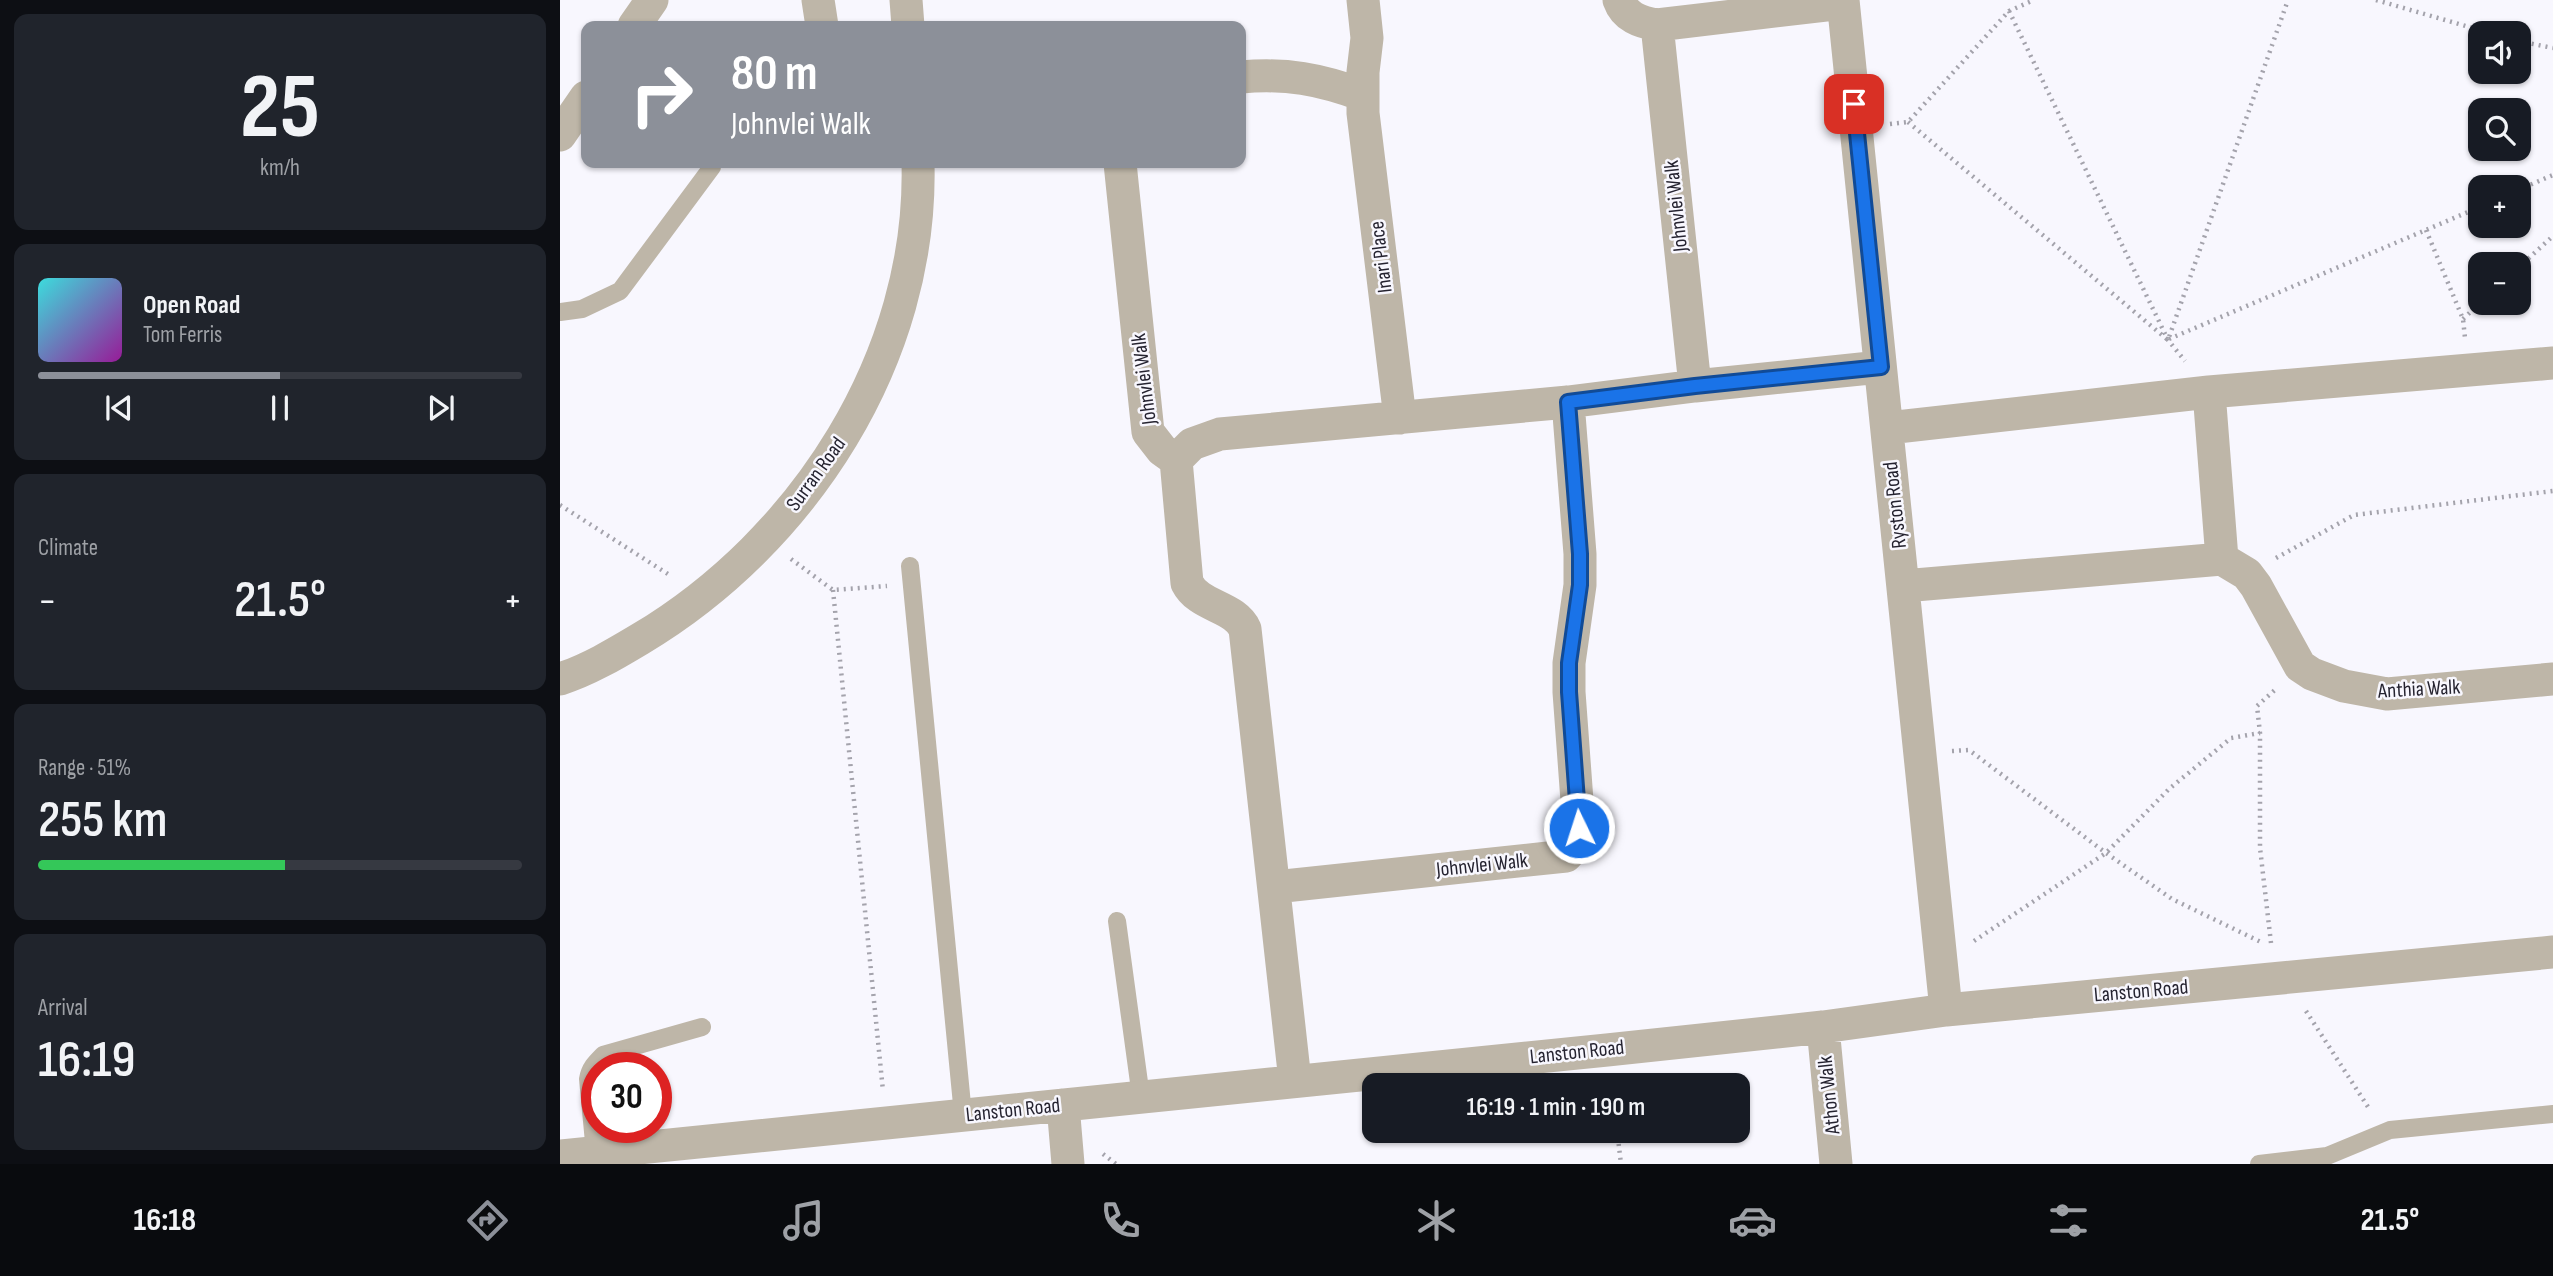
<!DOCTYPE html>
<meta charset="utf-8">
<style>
body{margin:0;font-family:"Sofia Sans Condensed",sans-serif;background:#20242c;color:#f1f3f6;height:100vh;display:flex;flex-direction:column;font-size:26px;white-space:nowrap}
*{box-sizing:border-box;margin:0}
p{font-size:23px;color:#9ea1a6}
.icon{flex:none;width:38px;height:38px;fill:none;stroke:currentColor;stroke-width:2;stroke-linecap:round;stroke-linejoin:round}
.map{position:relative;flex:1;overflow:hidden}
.sheet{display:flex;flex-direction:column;gap:14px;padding:14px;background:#0d0f14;width:560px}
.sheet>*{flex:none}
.banner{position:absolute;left:21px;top:21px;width:665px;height:147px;border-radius:14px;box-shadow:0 2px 5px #0004;background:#8c9099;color:#fff;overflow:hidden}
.controls{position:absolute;left:1908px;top:21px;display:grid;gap:14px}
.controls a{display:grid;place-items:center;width:63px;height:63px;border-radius:14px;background:#171b24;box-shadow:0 2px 5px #0004;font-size:35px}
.speed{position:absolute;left:21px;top:1052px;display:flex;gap:14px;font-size:35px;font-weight:700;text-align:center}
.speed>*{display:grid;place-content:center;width:91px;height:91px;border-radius:50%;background:#171b24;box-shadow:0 2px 5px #0004;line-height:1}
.speed .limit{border:10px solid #d22;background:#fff;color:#111}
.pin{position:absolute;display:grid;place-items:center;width:60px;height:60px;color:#fff;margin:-30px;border-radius:14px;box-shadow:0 4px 10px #0006}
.me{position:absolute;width:77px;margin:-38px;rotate:356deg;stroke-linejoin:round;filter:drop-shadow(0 0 5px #0008)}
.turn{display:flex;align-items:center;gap:24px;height:147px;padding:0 35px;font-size:32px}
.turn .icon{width:91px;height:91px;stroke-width:2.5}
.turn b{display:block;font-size:49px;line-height:60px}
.big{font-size:52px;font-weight:600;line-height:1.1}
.sheet .widget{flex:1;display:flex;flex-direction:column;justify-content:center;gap:10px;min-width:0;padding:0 24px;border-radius:14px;background:#20242c}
.sheet .dial{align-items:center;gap:0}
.dial b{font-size:91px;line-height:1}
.song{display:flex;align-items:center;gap:21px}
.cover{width:84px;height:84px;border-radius:10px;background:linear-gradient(135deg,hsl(180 70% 55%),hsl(300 70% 35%))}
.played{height:7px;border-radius:4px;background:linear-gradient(90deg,#8c9099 50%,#363941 50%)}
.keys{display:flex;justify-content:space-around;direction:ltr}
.heat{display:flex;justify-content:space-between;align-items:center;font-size:38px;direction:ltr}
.charge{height:10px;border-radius:5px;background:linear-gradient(90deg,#34c759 51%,#363941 0)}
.trip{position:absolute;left:802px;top:1073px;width:388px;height:70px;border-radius:14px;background:#171b24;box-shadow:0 2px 5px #0004;font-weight:600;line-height:70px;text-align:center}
.tab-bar{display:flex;height:112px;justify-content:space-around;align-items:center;background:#090b0e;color:#9ea1a6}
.tab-bar .icon{width:49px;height:49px}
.tab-bar .on{color:#8c9099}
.tab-bar b{font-size:32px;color:#f1f3f6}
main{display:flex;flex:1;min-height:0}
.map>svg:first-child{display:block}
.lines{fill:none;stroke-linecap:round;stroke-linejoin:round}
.path{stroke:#a4a3ac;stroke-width:4.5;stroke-dasharray:2 5;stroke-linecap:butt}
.lane{stroke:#beb6a8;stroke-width:18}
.street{stroke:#beb6a8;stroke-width:33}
.route-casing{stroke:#114b97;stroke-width:18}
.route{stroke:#1a73e8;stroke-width:12}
.labels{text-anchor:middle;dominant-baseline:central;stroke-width:5;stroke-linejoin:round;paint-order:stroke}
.street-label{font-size:21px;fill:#252330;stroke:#f8f7fe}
</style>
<main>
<section class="sheet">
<div class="widget dial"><b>25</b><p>km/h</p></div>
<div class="widget">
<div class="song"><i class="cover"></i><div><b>Open Road</b><p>Tom Ferris</p></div></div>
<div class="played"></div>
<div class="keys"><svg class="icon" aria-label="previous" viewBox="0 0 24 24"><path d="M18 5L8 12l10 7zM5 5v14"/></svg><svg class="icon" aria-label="pause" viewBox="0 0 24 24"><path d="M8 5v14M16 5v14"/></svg><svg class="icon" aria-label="next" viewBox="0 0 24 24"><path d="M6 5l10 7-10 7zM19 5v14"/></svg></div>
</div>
<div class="widget"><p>Climate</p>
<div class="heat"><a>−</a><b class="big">21.5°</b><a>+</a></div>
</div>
<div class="widget"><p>Range · 51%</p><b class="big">255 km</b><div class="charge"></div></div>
<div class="widget"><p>Arrival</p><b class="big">16:19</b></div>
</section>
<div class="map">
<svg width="1993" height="1164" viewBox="0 0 1993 1164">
<rect width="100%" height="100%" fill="#f8f7fe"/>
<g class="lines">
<path class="path" d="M 1816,0 L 1930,33
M 1449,11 L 1608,340 L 1625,361
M 1958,41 L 1993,48
M 1348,122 L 1608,340 L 1728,0
M 1330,124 L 1348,122 L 1449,11 L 1474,0
M 1958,190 L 1993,175
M 1866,230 L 1903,319 L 1905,338
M 1958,268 L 1993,236
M 1903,319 L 1920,303
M 1609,339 L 1920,207
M 0,505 L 111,576
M 1716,558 L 1794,515 L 1993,491
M 231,559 L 273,590 L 327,586
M 273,590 L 323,1091
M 1392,751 L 1409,750 L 1546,853 L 1612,899 L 1703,943
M 1414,941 L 1546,853 L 1609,789 L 1671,738 L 1700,733
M 1711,943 L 1700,848 L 1700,733 L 1697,706 L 1717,688
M 1746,1011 L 1810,1110
M 1057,1130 L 1061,1164
M 543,1154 L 556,1164"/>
<path class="lane" d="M 0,312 L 22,309 L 60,291 L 152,167
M 350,566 L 403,1115
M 557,921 L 581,1097
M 35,1153 L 28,1079 C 30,1068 35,1063 43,1055 L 142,1027
M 1699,1164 L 1767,1156 L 1830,1130 L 1993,1114"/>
<path class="street" d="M 258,0 L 262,26
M 346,0 L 348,26
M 803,0 L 807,38 L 803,72 L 803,113 L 840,418
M 1059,0 C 1065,17 1080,22 1097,25 L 1283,3
M 1283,0 L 1386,1010
M 1097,25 L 1135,386
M 74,26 L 92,0
M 681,77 C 727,73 759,79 803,95
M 0,135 L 26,97
M 560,163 L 588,432 L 602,450 L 616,460 L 632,444 L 660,434 L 1008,402 L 1135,386 L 1320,367
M 1649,392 L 1662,559
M 1328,428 L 1649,392 L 1993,363
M 616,460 L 627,583 C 639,607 675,606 685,629 L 735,1081
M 1343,586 L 1662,559 L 1687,574 L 1696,586 L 1740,666 L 1752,674 L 1784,686 L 1827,694 L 1993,679
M 0,679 C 28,670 55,654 80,639 C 244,541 363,357 358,163
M 715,887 L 1006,856 L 1015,846 L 1019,828 L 1009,692 L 1009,663 L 1020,585 L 1020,554 L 1008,402
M 1263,1027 L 1276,1164
M 503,1105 L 508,1164
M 0,1156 L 1047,1050 L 1263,1027 L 1386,1010 L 1993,952"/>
</g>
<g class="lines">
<defs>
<path id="route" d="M 1019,828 L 1009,692 L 1009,663 L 1020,585 L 1020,554 L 1008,402 L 1135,386 L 1321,367 L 1294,104"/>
</defs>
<use href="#route" class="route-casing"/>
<use href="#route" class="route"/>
</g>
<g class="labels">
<g class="street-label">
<text transform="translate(1116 206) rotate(-96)">Johnvlei Walk</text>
<text transform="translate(821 257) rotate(-97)">Inari Place</text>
<text transform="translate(584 379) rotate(-97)">Johnvlei Walk</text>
<text transform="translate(256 474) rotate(-54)">Surran Road</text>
<text transform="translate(1335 505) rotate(-96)">Ryston Road</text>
<text transform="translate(1859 689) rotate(-3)">Anthia Walk</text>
<text transform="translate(922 865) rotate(-6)">Johnvlei Walk</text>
<text transform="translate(1581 991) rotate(-5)">Lanston Road</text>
<text transform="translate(1017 1052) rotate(-6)">Lanston Road</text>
<text transform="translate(1269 1095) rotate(-96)">Athon Walk</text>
<text transform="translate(453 1110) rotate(-6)">Lanston Road</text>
</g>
</g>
</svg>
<div class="controls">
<a><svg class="icon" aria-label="sound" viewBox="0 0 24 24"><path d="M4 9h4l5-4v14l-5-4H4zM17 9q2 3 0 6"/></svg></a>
<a><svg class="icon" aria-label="search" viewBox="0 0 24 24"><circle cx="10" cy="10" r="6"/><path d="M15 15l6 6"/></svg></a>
<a>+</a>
<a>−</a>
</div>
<div class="speed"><div class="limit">30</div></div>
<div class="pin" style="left:1294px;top:104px;background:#d93025"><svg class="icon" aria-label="arrive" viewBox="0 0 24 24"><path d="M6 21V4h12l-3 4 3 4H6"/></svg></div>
<svg class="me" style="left:1019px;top:828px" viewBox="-20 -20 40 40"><circle r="17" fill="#1a73e8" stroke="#fff" stroke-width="3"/><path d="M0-11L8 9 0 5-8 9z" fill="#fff"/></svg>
<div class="trip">16:19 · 1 min · 190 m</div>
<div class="banner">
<div class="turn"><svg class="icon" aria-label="right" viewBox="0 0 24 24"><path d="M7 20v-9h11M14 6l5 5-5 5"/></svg><div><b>80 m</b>Johnvlei Walk</div></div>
</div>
</div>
</main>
<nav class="tab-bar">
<b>16:18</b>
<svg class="icon on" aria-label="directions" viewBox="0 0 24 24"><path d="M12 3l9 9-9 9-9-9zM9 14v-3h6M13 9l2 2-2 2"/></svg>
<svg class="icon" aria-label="music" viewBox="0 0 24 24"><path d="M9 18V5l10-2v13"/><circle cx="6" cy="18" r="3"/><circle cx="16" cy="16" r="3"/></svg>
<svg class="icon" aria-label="phone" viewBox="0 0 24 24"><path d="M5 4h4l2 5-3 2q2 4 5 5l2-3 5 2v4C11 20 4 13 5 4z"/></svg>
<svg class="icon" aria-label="climate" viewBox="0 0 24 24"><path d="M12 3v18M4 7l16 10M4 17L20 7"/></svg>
<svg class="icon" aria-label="car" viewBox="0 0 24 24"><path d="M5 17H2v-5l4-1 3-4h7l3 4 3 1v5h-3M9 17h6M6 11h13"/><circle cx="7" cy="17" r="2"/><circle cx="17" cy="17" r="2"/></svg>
<svg class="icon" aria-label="filters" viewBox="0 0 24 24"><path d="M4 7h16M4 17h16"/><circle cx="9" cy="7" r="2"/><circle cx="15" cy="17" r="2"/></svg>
<b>21.5°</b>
</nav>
